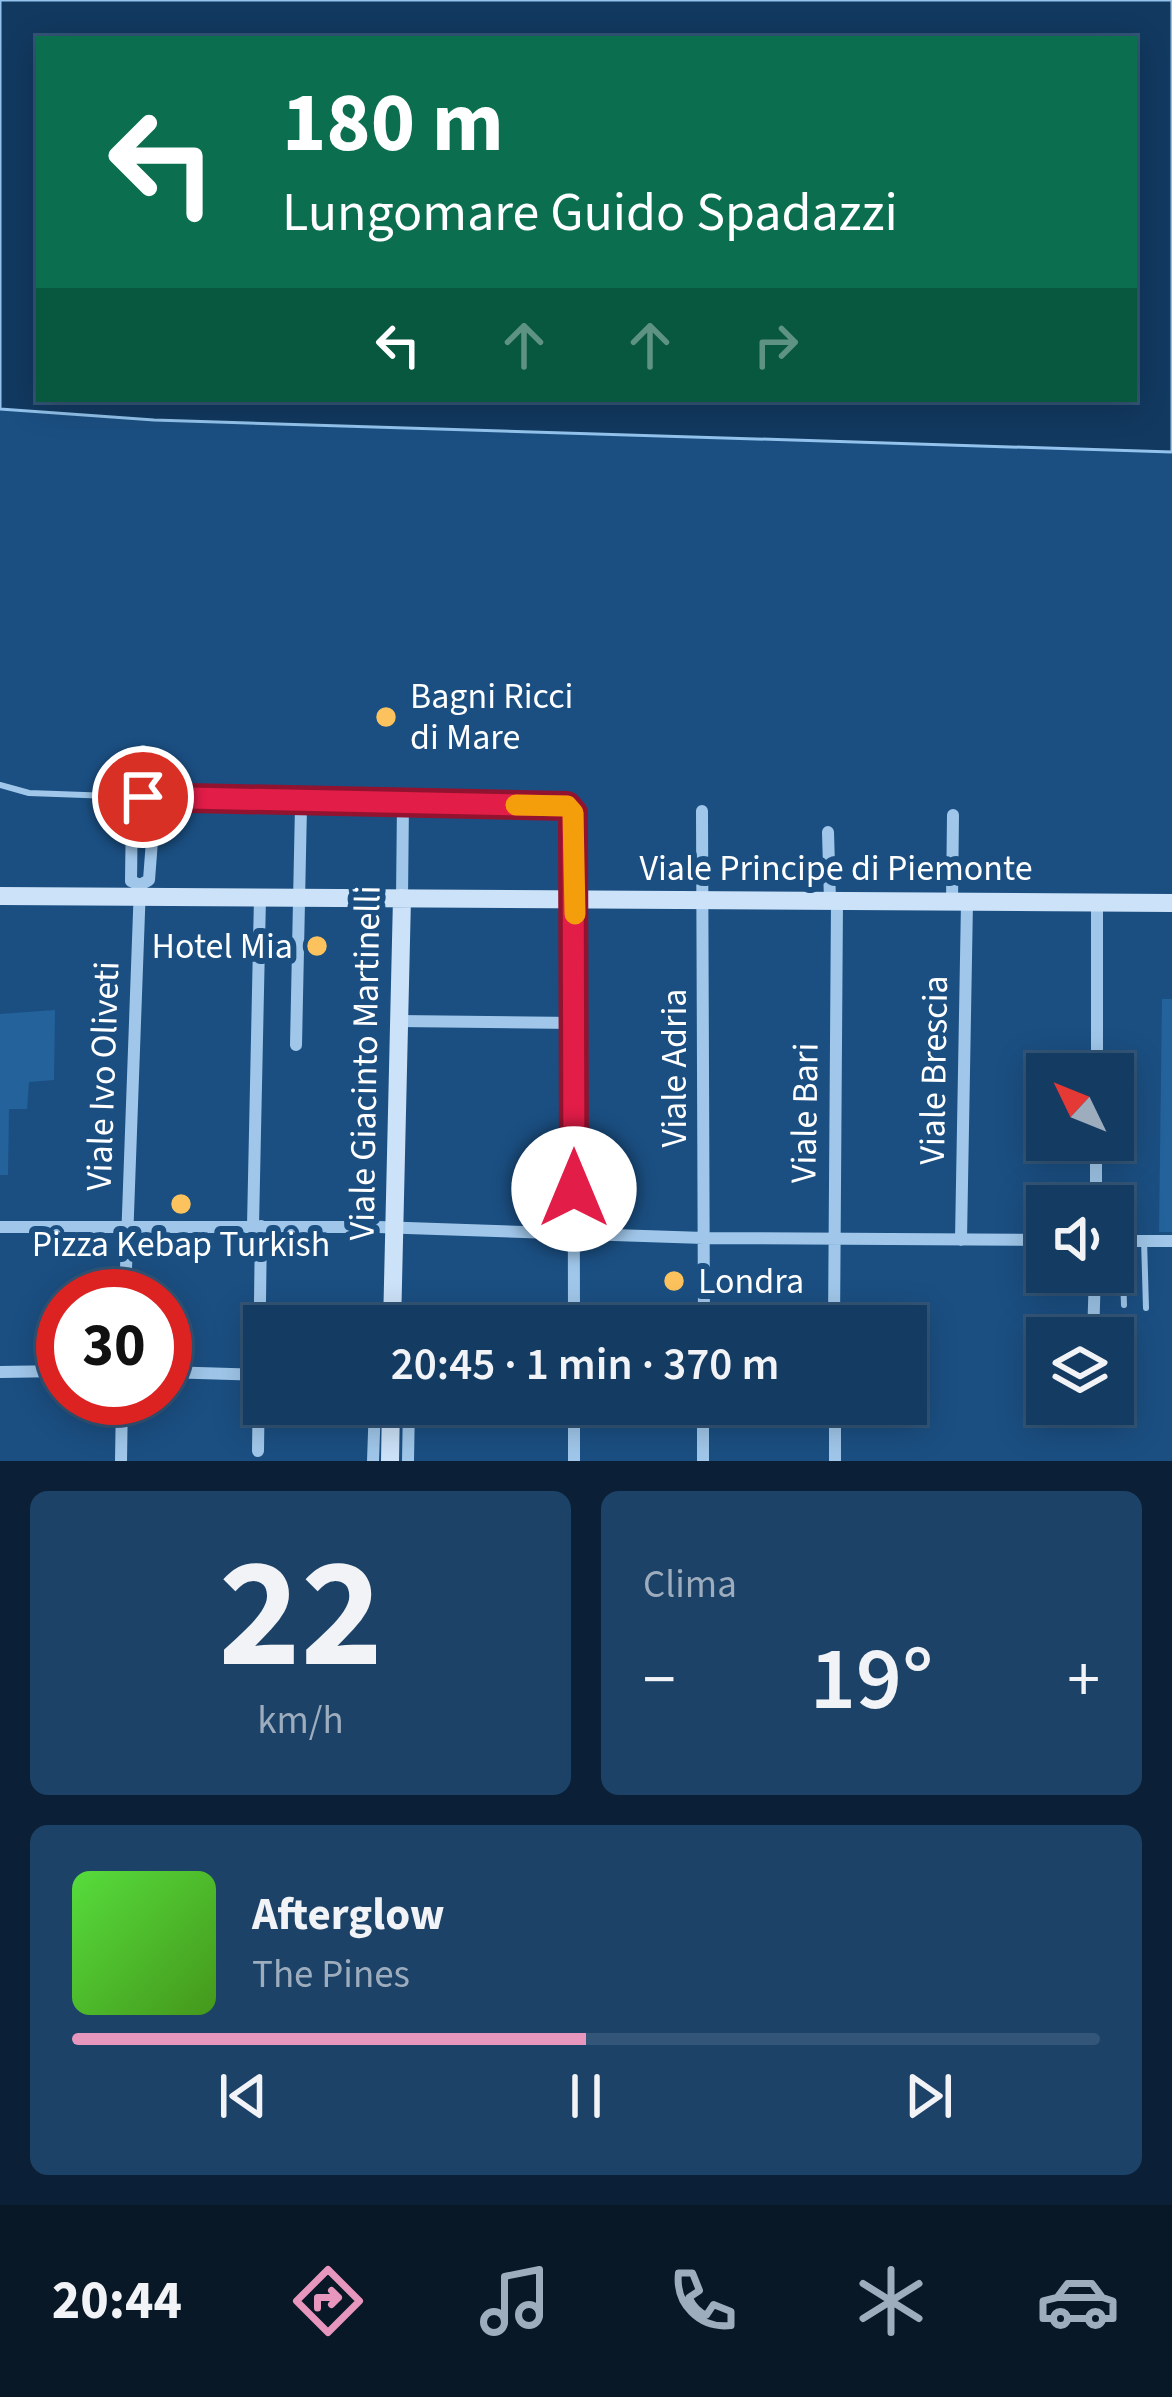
<!DOCTYPE html>
<html lang="it">
<meta charset="utf-8">
<style>
body{margin:0;font-family:"Source Sans 3",sans-serif;background:#1d4268;color:#f1f3f6;height:100vh;display:flex;flex-direction:column;font-size:45px;white-space:nowrap}
*{box-sizing:border-box;margin:0}
p{font-size:39px;color:#9dadbe}
.icon{flex:none;width:66px;height:66px;fill:none;stroke:currentColor;stroke-width:2;stroke-linecap:round;stroke-linejoin:round}
.map{position:relative;height:1461px;overflow:hidden}
.drawer{display:flex;flex-direction:column;gap:30px;padding:30px;background:#0b2036;flex:1}
.drawer>*{flex:none}
.guide{position:absolute;left:36px;top:36px;width:1101px;height:366px;border-radius:0px;box-shadow:0 6px 30px #0003,0 0 0 3px #357;background:#0b6e4f;color:#fff;overflow:hidden}
.needle{width:78px;rotate:313deg}
.tools{position:absolute;left:1026px;top:1053px;display:grid;gap:24px}
.tools a{display:grid;place-items:center;width:108px;height:108px;border-radius:0px;background:#143b62;box-shadow:0 6px 30px #0003,0 0 0 3px #357;font-size:60px}
.speed{position:absolute;left:36px;top:1269px;display:flex;gap:24px;font-size:60px;font-weight:700;text-align:center}
.speed>*{display:grid;place-content:center;width:156px;height:156px;border-radius:50%;background:#143b62;box-shadow:0 6px 30px #0003,0 0 0 3px #357;line-height:1}
.speed .limit{border:18px solid #d22;background:#fff;color:#111}
.pin{position:absolute;display:grid;place-items:center;width:102px;height:102px;color:#fff;margin:-51px;border:6px solid #fff;border-radius:50%;box-shadow:0 3px 12px #0007}
.me{position:absolute;width:132px;margin:-66px;rotate:0deg;stroke-linejoin:round;filter:drop-shadow(0 0 9px #0008)}
.turn{display:flex;align-items:center;gap:42px;height:252px;padding:0 48px;font-size:54px}
.turn .icon{width:156px;height:156px;stroke-width:2.5}
.turn b{display:block;font-size:84px;line-height:102px}
.lanes{display:flex;align-items:center;height:114px;padding:0 48px;background:#0003;justify-content:center;gap:60px;direction:ltr}
.lanes .off{opacity:.35}
.big{font-size:90px;font-weight:600;line-height:1.1}
.drawer .tile{flex:1;display:flex;flex-direction:column;justify-content:center;gap:18px;min-width:0;padding:0 42px;border-radius:18px;background:#1d4268}
.drawer .dial{align-items:center;gap:0}
.dial b{font-size:156px;line-height:1}
.song{display:flex;align-items:center;gap:36px}
.cover{width:144px;height:144px;border-radius:18px;background:linear-gradient(135deg,hsl(110 70% 55%),hsl(100 70% 35%))}
.played{height:12px;border-radius:6px;background:linear-gradient(90deg,#e797bd 50%,#357 50%)}
.keys{display:flex;justify-content:space-around;direction:ltr}
.heat{display:flex;justify-content:space-between;align-items:center;font-size:66px;direction:ltr}
.drawer .tiles{flex:1;display:grid;gap:30px;grid-template-columns:1fr 1fr}
.tile:last-child{grid-column:span 2}
.trip{position:absolute;left:243px;top:1305px;width:684px;height:120px;border-radius:0px;background:#143b62;box-shadow:0 6px 30px #0003,0 0 0 3px #357;font-weight:600;line-height:120px;text-align:center}
.dock{display:flex;height:192px;justify-content:space-around;align-items:center;background:#081827;color:#9dadbe}
.dock .icon{width:84px;height:84px}
.dock .current{color:#e797bd}
.dock b{font-size:54px;color:#f1f3f6}
.map>svg:first-child{display:block}
.green{fill:#24629b}
.water{fill:#123960;stroke:#93c3ec;stroke-width:3;fill-rule:evenodd}
.lines{fill:none;stroke-linecap:round;stroke-linejoin:round}
.lane{stroke:#a0c7ea;stroke-width:6}
.street{stroke:#a0c7ea;stroke-width:12}
.secondary{stroke:#cce2f8;stroke-width:18}
.route-casing{stroke:#92132f;stroke-width:30}
.route{stroke:#e11d48;stroke-width:21}
.slow{stroke:#f59e0b;stroke-width:21}
.poi-dot{fill:#fcc25d;stroke:#1b4f82;stroke-width:4.5}
.labels{text-anchor:middle;dominant-baseline:central;stroke-width:12;stroke-linejoin:round;paint-order:stroke}
.poi-label{font-size:36px;fill:#fff;stroke:#1b4f82;text-anchor:start}
.street-label{font-size:36px;fill:#fff;stroke:#1b4f82}
</style>
<div class="map">
<svg width="1172" height="1461" viewBox="0 0 1172 1461">
<rect width="100%" height="100%" fill="#1b4f82"/>
<path class="green" d="M 1162,999 L 1172,999 L 1172,1232 L 1159,1232 Z
M 55,1010 L 54,1080 L 29,1082 L 27,1109 L 9,1109 L 8,1175 L 0,1175 L 0,1014 Z"/>
<path class="water" d="M 0,0 L 1172,0 L 1172,452 L 154,420 L 0,409 ZM 39,39 L 1134,39 L 1134,399 L 39,399 Z"/>
<g class="lines">
<path class="lane" d="M 0,785 L 29,793 L 139,797
M 152,797 L 567,806 L 573,813
M 1144,1240 L 1146,1308
M 1122,1244 L 1124,1305"/>
<path class="street" d="M 702,811 L 704,1326
M 573,813 L 574,1326
M 828,832 L 830,901
M 140,885 L 131,881 L 132,805 L 143,797
M 402,898 L 403,802
M 952,902 L 953,815
M 398,1021 L 575,1023
M 296,1045 L 301,806
M 1097,1074 L 1097,901
M 1096,1206 L 1096,1140
M 253,1226 L 260,897
M 0,1227 L 378,1227 L 704,1238 L 1047,1240
M 961,1240 L 967,902
M 1113,1241 L 1172,1241
M 125,1296 L 140,885 L 149,880 L 155,801 L 143,797 L 143,751
M 834,1326 L 837,901
M 1093,1338 L 1095,1272
M 0,1372 L 63,1371
M 165,1372 L 264,1375
M 574,1404 L 574,1461
M 835,1404 L 835,1461
M 1091,1406 L 1091,1404
M 258,1451 L 261,1226
M 121,1461 L 122,1398
M 373,1461 L 375,1404
M 408,1461 L 409,1404
M 703,1461 L 703,1404"/>
<path class="secondary" d="M 0,896 L 1172,903
M 392,1326 L 402,898
M 390,1461 L 391,1404"/>
</g>
<g class="lines">
<defs>
<path id="route" d="M 143,797 L 567,806 L 573,813 L 574,1189"/>
</defs>
<use href="#route" class="route-casing"/>
<use href="#route" class="route"/>
<path class="slow" d="M 516,805 L 567,806 L 573,813 L 575,914"/>
</g>
<g class="poi-dot">
<circle cx="386" cy="717" r="12"/>
<circle cx="317" cy="946" r="12"/>
<circle cx="181" cy="1204" r="12"/>
<circle cx="674" cy="1281" r="12"/>
</g>
<g class="labels">
<g class="poi-label">
<text x="410" y="696">Bagni Ricci<tspan x="410" dy="41">di Mare</tspan></text>
<text x="293" y="946" text-anchor="end">Hotel Mia</text>
<text x="181" y="1244" text-anchor="middle">Pizza Kebap Turkish</text>
<text x="698" y="1281">Londra</text>
</g>
<g class="street-label">
<text x="836" y="868">Viale Principe di Piemonte</text>
<text transform="translate(365 1063) rotate(-89)">Viale Giacinto Martinelli</text>
<text transform="translate(674 1068) rotate(-90)">Viale Adria</text>
<text transform="translate(934 1070) rotate(-89)">Viale Brescia</text>
<text transform="translate(103 1076) rotate(-88)">Viale Ivo Oliveti</text>
<text transform="translate(805 1113) rotate(-89)">Viale Bari</text>
</g>
</g>
</svg>
<div class="tools">
<a><svg class="needle" viewBox="-14 -14 28 28"><path d="M0-13l5 13h-10z" fill="#e53935"/><path d="M0 13l5-13h-10z" fill="#9dadbe"/></svg></a>
<a><svg class="icon" aria-label="sound" viewBox="0 0 24 24"><path d="M4 9h4l5-4v14l-5-4H4zM17 9q2 3 0 6"/></svg></a>
<a><svg class="icon" aria-label="layers" viewBox="0 0 24 24"><path d="M12 4l9 5-9 5-9-5zM3 14l9 5 9-5"/></svg></a>
</div>
<div class="speed"><div class="limit">30</div></div>
<div class="pin" style="left:143px;top:797px;background:#d93025"><svg class="icon" aria-label="arrive" viewBox="0 0 24 24"><path d="M6 21V4h12l-3 4 3 4H6"/></svg></div>
<svg class="me" style="left:574px;top:1189px" viewBox="-20 -20 40 40"><circle r="19" fill="#fff"/><path d="M0-13L10 11 0 6-10 11z" fill="#e11d48"/></svg>
<div class="trip">20:45 · 1 min · 370 m</div>
<div class="guide">
<div class="turn"><svg class="icon" aria-label="left" viewBox="0 0 24 24"><path d="M17 20v-9H6M10 6l-5 5 5 5"/></svg><div><b>180 m</b>Lungomare Guido Spadazzi</div></div>
<div class="lanes"><svg class="icon" aria-label="left" viewBox="0 0 24 24"><path d="M17 20v-9H6M10 6l-5 5 5 5"/></svg><svg class="icon off" aria-label="ahead" viewBox="0 0 24 24"><path d="M12 20V5M6 11l6-6 6 6"/></svg><svg class="icon off" aria-label="ahead" viewBox="0 0 24 24"><path d="M12 20V5M6 11l6-6 6 6"/></svg><svg class="icon off" aria-label="right" viewBox="0 0 24 24"><path d="M7 20v-9h11M14 6l5 5-5 5"/></svg></div>
</div>
</div>
<section class="drawer">
<div class="tiles">
<div class="tile dial"><b>22</b><p>km/h</p></div>
<div class="tile"><p>Clima</p>
<div class="heat"><a>−</a><b class="big">19°</b><a>+</a></div>
</div>
<div class="tile">
<div class="song"><i class="cover"></i><div><b>Afterglow</b><p>The Pines</p></div></div>
<div class="played"></div>
<div class="keys"><svg class="icon" aria-label="previous" viewBox="0 0 24 24"><path d="M18 5L8 12l10 7zM5 5v14"/></svg><svg class="icon" aria-label="pause" viewBox="0 0 24 24"><path d="M8 5v14M16 5v14"/></svg><svg class="icon" aria-label="next" viewBox="0 0 24 24"><path d="M6 5l10 7-10 7zM19 5v14"/></svg></div>
</div>
</div>
</section>
<nav class="dock">
<b>20:44</b>
<svg class="icon current" aria-label="directions" viewBox="0 0 24 24"><path d="M12 3l9 9-9 9-9-9zM9 14v-3h6M13 9l2 2-2 2"/></svg>
<svg class="icon" aria-label="music" viewBox="0 0 24 24"><path d="M9 18V5l10-2v13"/><circle cx="6" cy="18" r="3"/><circle cx="16" cy="16" r="3"/></svg>
<svg class="icon" aria-label="phone" viewBox="0 0 24 24"><path d="M5 4h4l2 5-3 2q2 4 5 5l2-3 5 2v4C11 20 4 13 5 4z"/></svg>
<svg class="icon" aria-label="climate" viewBox="0 0 24 24"><path d="M12 3v18M4 7l16 10M4 17L20 7"/></svg>
<svg class="icon" aria-label="car" viewBox="0 0 24 24"><path d="M5 17H2v-5l4-1 3-4h7l3 4 3 1v5h-3M9 17h6M6 11h13"/><circle cx="7" cy="17" r="2"/><circle cx="17" cy="17" r="2"/></svg>
</nav>
